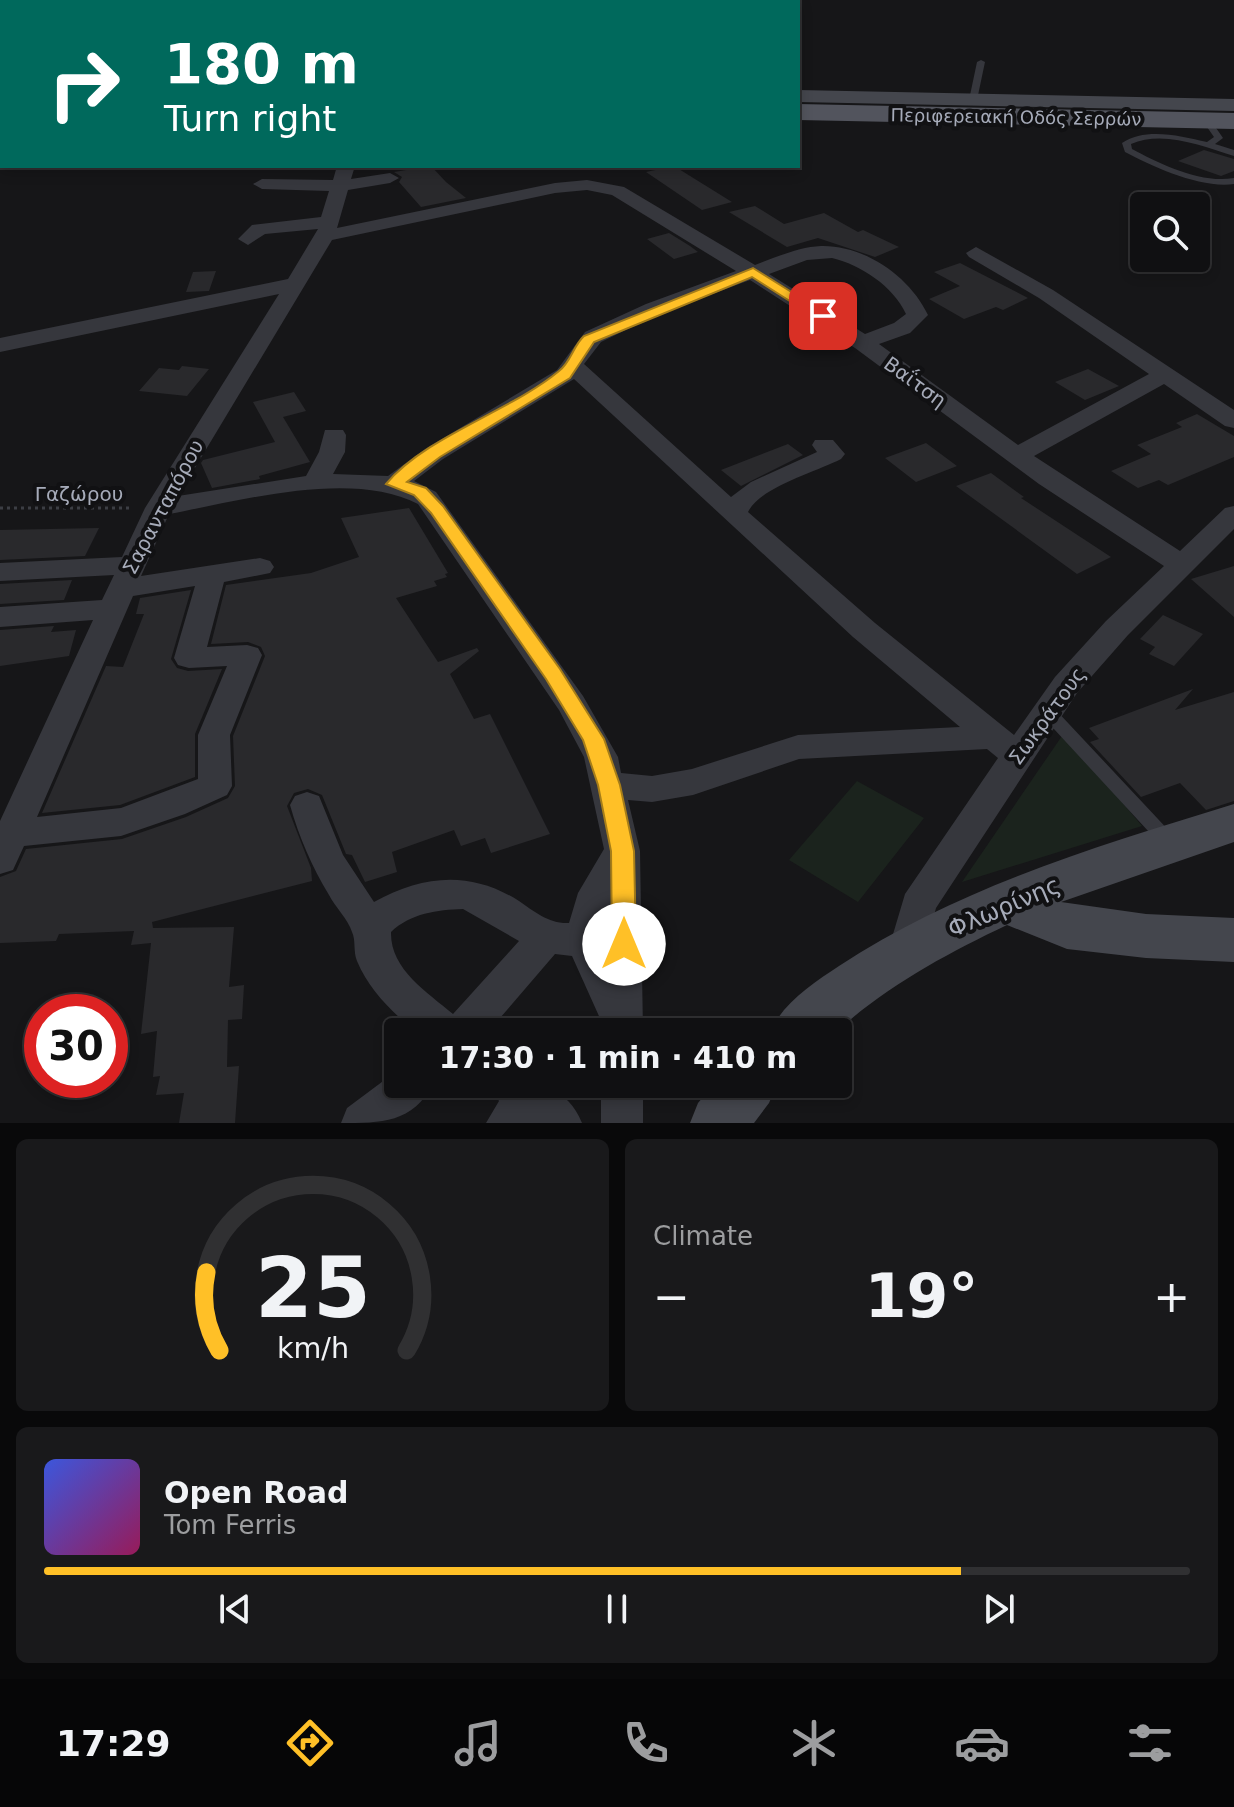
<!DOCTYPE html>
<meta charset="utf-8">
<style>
body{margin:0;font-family:"DejaVu Sans",sans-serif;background:#19191b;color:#f1f3f6;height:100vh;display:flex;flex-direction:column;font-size:30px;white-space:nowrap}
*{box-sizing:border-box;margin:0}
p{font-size:26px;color:#9c9d9f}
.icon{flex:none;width:44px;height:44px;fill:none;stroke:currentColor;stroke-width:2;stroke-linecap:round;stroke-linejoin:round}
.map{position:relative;height:1123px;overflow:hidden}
.details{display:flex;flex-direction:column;gap:16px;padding:16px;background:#09090a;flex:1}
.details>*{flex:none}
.hud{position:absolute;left:0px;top:0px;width:800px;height:168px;box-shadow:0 4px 12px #0003,0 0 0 2px #303032;background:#00695c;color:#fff;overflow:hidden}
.tools{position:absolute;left:1130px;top:192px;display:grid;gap:16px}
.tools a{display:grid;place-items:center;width:80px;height:80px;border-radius:8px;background:#101012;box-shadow:0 4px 12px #0003,0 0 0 2px #303032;font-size:40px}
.speed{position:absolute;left:24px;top:994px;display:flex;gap:16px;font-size:40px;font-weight:700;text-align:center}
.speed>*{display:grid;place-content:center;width:104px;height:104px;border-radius:50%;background:#101012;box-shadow:0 4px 12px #0003,0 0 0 2px #303032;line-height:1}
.speed .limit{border:12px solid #d22;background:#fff;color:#111}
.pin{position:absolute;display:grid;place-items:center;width:68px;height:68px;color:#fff;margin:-34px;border-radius:16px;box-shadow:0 4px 12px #0006}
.me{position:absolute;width:88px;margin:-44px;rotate:0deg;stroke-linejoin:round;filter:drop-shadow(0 0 6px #0008)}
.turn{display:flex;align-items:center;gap:28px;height:168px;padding:0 32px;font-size:36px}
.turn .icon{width:104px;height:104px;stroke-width:2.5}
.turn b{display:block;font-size:56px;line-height:68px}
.big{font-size:60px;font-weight:800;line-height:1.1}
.details .card{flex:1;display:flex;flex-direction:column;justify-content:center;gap:12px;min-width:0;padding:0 28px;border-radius:12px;background:#19191b}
.details .dial{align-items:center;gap:0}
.dial svg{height:208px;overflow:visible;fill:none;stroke:#303032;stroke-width:7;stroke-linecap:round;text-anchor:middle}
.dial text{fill:#f1f3f6;stroke:none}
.song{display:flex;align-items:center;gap:24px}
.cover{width:96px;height:96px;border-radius:12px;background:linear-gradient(135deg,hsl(230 70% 55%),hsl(330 70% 35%))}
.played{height:8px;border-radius:4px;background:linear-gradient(90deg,#ffc027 80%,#303032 80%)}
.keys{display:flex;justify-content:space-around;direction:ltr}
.heat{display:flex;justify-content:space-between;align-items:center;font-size:44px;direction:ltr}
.details .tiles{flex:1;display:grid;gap:16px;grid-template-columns:1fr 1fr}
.card:last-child{grid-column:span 2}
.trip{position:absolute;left:384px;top:1018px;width:468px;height:80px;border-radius:8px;background:#101012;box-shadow:0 4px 12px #0003,0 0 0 2px #303032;font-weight:800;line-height:80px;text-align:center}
.menu{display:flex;height:128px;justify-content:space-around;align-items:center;background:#060607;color:#9c9d9f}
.menu .icon{width:56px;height:56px}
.menu .current{color:#ffc027}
.menu b{font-size:36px;color:#f1f3f6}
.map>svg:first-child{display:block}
.green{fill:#1b231d}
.building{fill:#29292c}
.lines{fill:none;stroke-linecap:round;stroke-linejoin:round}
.path{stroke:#3c3e44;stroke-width:3;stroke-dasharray:3 4;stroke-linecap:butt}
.lane{fill:#36373d;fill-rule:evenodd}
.street{fill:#36373d;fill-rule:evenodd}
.secondary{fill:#44464d;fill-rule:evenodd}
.primary{fill:#52545d;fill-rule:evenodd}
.route{fill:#ffc027;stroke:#a67d19;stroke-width:2}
.labels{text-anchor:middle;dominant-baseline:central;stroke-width:8;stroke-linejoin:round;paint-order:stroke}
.far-street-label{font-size:18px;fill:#a6abb9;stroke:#111113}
.street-label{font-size:20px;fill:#a6abb9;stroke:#111113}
.near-street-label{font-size:24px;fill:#a6abb9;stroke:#111113}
</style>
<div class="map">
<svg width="1234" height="1123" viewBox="0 0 1234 1123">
<rect width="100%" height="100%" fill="#161618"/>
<path class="green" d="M 1064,733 L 1142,826 L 962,882 Z
M 857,781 L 924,818 L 858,902 L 789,860 Z"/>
<path class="building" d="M 1204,150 L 1234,159 L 1234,171 L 1221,176 L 1178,161 Z
M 431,166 L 446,182 L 466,198 L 421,207 L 399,182 L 402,177 L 394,172 Z
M 674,166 L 732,202 L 702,210 L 646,172 Z
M 755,206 L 784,224 L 824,213 L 858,232 L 863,230 L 899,247 L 875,257 L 818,238 L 787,247 L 729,212 Z
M 669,233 L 690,246 L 698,252 L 674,259 L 647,239 Z
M 960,263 L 1028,298 L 1003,310 L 996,307 L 964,319 L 929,299 L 960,286 L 934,272 Z
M 216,271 L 209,291 L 186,292 L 193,272 Z
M 182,366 L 209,369 L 187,396 L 139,391 L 159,368 L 179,370 Z
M 1088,369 L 1119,386 L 1085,400 L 1055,382 Z
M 294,392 L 306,411 L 283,417 L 310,462 L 259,476 L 260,479 L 212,488 L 201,463 L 203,460 L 275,442 L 253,402 Z
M 1197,414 L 1234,436 L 1234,457 L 1168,485 L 1159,480 L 1138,488 L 1111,471 L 1151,454 L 1137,445 L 1182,427 L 1176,423 Z
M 926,443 L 957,466 L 916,482 L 885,458 Z
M 788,444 L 803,455 L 741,486 L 721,470 Z
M 991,473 L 1024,497 L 1021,498 L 1111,557 L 1077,574 L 956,486 Z
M 409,508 L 448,573 L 445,574 L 447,577 L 434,581 L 437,586 L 396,598 L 438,662 L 477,648 L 479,651 L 450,674 L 474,719 L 490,714 L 550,834 L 491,853 L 485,838 L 461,846 L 454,830 L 392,852 L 397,872 L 365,882 L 352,855 L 346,854 L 322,795 L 308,789 L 294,793 L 287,806 L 311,868 L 312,881 L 152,922 L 153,928 L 234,927 L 229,987 L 244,985 L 242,1019 L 228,1020 L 227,1067 L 239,1066 L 235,1123 L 179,1123 L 184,1093 L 156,1095 L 160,1076 L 153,1077 L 157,1031 L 141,1034 L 151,943 L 131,945 L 134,931 L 59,934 L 56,941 L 0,943 L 0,877 L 16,871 L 26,849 L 122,839 L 186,817 L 228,798 L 235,786 L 233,736 L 265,656 L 261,647 L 248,642 L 211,644 L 226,585 L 311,573 L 359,557 L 341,518 Z
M 99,528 L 85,556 L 0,560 L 0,530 Z
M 1234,566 L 1234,617 L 1191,579 Z
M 72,580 L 64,600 L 0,604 L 0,584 Z
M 191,590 L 171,659 L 177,668 L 188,671 L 222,669 L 195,734 L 195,777 L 120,805 L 42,813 L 106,666 L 123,667 L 144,614 L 136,614 L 140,598 Z
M 1163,615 L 1203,634 L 1174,666 L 1149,654 L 1155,647 L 1140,639 Z
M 54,626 L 51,632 L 76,630 L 69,656 L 0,666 L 0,630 Z
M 1193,689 L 1175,710 L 1234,692 L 1234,801 L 1206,810 L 1180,783 L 1141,797 L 1090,742 L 1099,739 L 1089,728 Z"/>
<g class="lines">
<path class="path" d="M 0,508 L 132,508"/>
<path class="lane" d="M 981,60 L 985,62 L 977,100 L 973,102 L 969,100 L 977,62 Z
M 1208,125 L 1214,125 L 1223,138 L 1215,144 L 1234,150 L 1234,156 C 1202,146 1163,130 1131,144 L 1132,149 C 1160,164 1201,184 1234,178 L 1234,184 C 1202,189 1153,167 1125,152 L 1122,143 C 1146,127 1180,136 1207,142 L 1214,137 L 1207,127 Z
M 1048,706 L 1054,708 L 1173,835 L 1176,840 L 1173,845 L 1167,847 L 1161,845 L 1042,716 L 1040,712 L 1042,708 Z"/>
<path class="street" d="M 337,166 L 355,166 L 351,179 L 390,173 L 399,178 L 390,183 L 348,190 L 337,228 L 555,183 L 587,180 L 624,187 L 755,265 C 776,257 799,247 821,246 C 865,245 910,277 928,315 L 910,333 L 879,344 L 1018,445 L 1149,374 L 1039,298 L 969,257 L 966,253 L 976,247 L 1053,290 L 1234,410 L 1234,428 L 1225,426 L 1164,384 L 1034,456 L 1180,551 L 1225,508 L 1234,506 L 1234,529 L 1128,635 L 1077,693 L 936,908 L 921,963 L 907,967 L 893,963 L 888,951 L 905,894 L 998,758 L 987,749 L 799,759 L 693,795 L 652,802 L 628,800 L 640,851 L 643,1032 L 603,1032 L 603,1025 L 572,956 L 555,954 L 488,1032 L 416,1032 C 392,1012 369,990 357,961 C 353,951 356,940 352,932 C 348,919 335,907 329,895 C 312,867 299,837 290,805 L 295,796 L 307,792 L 319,796 L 343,855 L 374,902 C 423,875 470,870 519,901 C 535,912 549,924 569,923 L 578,893 L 604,849 L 584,757 L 559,710 L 418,504 C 351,469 240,501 169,514 L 141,576 L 260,558 L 270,561 L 274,567 L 270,573 L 224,582 L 207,647 L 247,645 L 258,648 L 262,655 L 230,735 L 232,786 L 227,795 L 185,814 L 121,836 L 24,846 L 13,870 L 0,874 L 0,821 L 93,620 L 0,627 L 0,607 L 102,600 L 114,575 L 0,581 L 0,563 L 122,557 L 145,508 L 279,294 L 0,352 L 0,338 L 288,279 L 318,229 L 265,234 L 248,245 L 238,239 L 252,225 L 321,217 L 329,191 L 262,189 L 253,184 L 262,179 L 333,180 ZM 587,190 L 612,195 L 736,271 L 646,304 L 585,332 L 557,370 L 425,449 L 388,476 L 333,474 L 345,452 L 346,435 L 343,430 L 325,430 L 319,452 L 306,476 L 178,496 L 332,240 L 555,193 ZM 832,258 C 861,265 893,286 906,314 L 894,323 L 865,334 L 769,274 L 807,260 ZM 750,280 L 855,348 L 1039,484 L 1164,566 L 1106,621 L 1055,677 L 1014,735 L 875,623 L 748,512 C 760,487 816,472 841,459 L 845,454 L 833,440 L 815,440 L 812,445 L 817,452 L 751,482 L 731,497 L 584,364 L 601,342 L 661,313 ZM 574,379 L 853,637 L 960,727 L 798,735 L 692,769 L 652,776 L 621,773 L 618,757 L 583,696 L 436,492 L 414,481 L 443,459 ZM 195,586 L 174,658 L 178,665 L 189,668 L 227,666 L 198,735 L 198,779 L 121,808 L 37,817 L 133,596 ZM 463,909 L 519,941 L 453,1014 C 427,992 390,969 391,932 C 411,913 437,910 463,909 Z
M 398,1070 L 398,1084 L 433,1084 C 413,1123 381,1123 341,1123 L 347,1108 Z
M 488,1084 C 528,1084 564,1079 582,1123 L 486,1123 L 499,1101 Z
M 601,1084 L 643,1084 L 643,1123 L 601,1123 Z"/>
<path class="secondary" d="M 0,80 L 2,80 L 2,92 L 0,92 Z
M 798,90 L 1234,99 L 1234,111 L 798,102 Z
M 1234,804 L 1234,842 L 1061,902 L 1146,914 L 1234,918 L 1234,962 L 1146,958 L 1067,949 L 1007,925 C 946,954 887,986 836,1032 L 770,1032 C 783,1003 813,983 839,966 C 959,887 1098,846 1234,804 Z
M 714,1084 L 777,1084 L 769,1103 L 754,1123 L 690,1123 L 698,1103 Z"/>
<path class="primary" d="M 0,94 L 2,94 L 2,108 L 0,108 Z
M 798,104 L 1234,113 L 1234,129 L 798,120 Z"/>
</g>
<path class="route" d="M 753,268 L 830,316 L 818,319 L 752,277 L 594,342 L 570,378 L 440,457 L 407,482 L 426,488 L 443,506 L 560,669 L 604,739 L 620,785 L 634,851 L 636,944 L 633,951 L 624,954 L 615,951 L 612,944 L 611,851 L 598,785 L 583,740 L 546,679 L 431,513 L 414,495 L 386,484 C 426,436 511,411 559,371 C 571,362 573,346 584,336 Z"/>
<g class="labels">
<g class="far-street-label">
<text transform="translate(1016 117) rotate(1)">Περιφερειακή Οδός Σερρών</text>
</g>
<g class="street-label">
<text transform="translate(915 382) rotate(36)">Βαΐτση</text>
<text x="79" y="494">Γαζώρου</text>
<text transform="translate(163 507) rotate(-62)">Σαρανταπόρου</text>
<text transform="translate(1047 716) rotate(-54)">Σωκράτους</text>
</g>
<g class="near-street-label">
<text transform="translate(1004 907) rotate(-23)">Φλωρίνης</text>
</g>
</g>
</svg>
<div class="tools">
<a><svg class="icon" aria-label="search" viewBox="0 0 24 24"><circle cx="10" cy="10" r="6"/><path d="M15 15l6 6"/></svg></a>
</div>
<div class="speed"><div class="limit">30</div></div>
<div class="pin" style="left:823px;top:316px;background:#d93025"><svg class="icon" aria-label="arrive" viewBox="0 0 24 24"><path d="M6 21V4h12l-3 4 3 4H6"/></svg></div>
<svg class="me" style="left:624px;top:944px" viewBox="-20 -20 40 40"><circle r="19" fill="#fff"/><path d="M0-13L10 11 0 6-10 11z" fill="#ffc027"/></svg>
<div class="trip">17:30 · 1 min · 410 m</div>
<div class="hud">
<div class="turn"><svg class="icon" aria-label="right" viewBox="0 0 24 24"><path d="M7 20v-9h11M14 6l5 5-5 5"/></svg><div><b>180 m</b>Turn right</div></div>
</div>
</div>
<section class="details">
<div class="tiles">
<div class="card dial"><svg viewBox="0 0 100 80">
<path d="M14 69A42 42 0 1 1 86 69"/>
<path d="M14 69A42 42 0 0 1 9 39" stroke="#ffc027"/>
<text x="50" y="56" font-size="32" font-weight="700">25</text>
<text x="50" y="72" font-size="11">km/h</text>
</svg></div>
<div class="card"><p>Climate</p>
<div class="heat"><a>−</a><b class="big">19°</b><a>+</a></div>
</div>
<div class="card">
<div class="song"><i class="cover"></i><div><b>Open Road</b><p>Tom Ferris</p></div></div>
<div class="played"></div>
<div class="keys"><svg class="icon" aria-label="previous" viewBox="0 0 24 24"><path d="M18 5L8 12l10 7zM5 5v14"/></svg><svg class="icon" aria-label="pause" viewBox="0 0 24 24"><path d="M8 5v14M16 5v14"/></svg><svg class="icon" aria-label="next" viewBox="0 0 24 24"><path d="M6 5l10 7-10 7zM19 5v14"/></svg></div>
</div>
</div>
</section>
<nav class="menu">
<b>17:29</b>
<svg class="icon current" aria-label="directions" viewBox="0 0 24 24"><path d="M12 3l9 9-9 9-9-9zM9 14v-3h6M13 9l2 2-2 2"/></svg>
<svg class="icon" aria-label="music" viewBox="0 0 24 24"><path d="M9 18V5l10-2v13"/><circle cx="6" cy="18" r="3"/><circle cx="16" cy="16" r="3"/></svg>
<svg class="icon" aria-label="phone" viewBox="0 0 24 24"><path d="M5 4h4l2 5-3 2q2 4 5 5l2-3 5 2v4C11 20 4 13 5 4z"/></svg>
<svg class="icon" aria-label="climate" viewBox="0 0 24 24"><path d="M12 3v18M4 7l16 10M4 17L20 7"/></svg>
<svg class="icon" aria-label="car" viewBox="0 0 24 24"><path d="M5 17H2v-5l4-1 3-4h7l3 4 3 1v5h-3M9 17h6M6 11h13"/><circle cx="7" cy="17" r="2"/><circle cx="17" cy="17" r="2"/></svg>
<svg class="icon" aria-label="filters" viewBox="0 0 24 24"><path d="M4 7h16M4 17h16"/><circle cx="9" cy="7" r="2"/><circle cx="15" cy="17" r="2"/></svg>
</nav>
